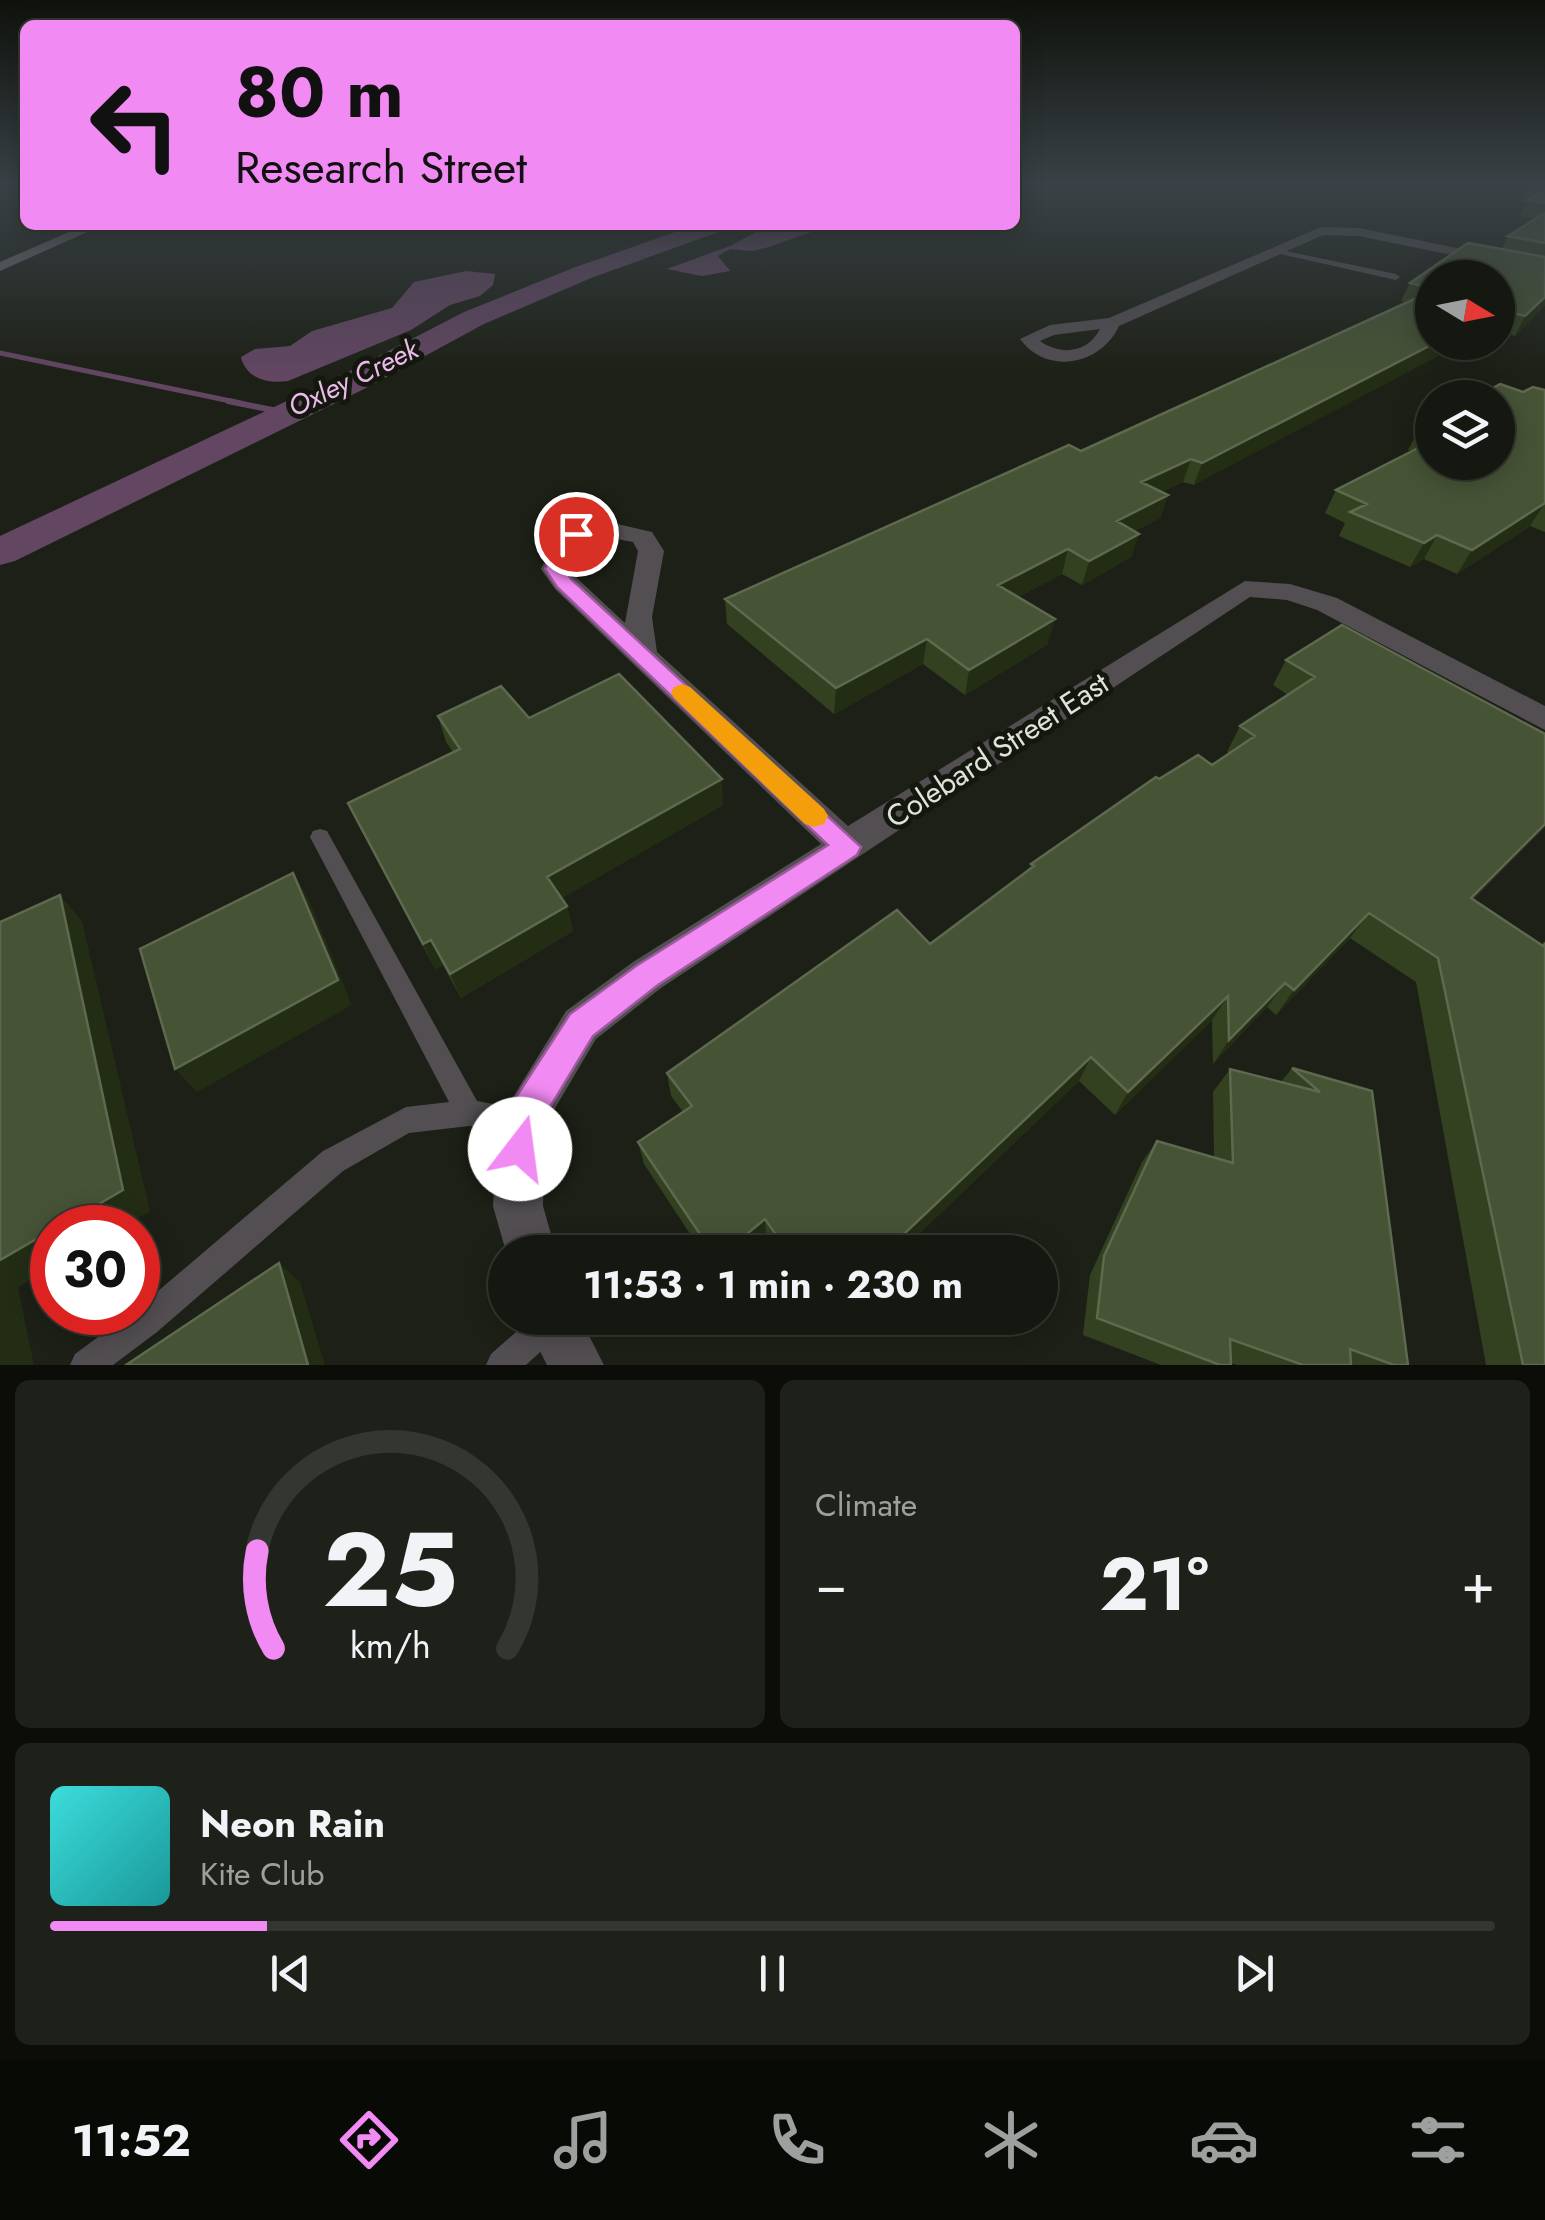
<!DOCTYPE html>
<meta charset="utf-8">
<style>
body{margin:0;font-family:Jost,sans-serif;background:#1e2119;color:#f1f3f6;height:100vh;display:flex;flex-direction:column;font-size:38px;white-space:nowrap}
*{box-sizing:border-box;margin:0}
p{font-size:32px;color:#9da09f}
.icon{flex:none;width:55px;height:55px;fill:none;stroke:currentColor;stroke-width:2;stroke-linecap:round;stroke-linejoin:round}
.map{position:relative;height:1365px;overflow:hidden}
.drawer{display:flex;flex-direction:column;gap:15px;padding:15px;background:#0c0d09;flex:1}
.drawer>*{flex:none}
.hud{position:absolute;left:20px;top:20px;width:1000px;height:210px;border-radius:15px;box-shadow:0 5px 25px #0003,0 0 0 2px #343730;background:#f28af3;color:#111;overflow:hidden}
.needle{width:65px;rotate:100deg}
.fabs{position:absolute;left:1415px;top:260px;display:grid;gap:20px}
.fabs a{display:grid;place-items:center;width:100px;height:100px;border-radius:50%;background:#151810;box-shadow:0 5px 25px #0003,0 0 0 2px #343730;font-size:50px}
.speed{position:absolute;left:30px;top:1205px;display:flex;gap:20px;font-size:50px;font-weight:700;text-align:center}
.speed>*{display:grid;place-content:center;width:130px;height:130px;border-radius:50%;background:#151810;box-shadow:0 5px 25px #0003,0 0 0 2px #343730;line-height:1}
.speed .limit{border:15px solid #d22;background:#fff;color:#111}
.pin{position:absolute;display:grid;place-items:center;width:85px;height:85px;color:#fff;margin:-42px;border:5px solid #fff;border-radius:50%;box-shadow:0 2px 10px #0007}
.me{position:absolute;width:110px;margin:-55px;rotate:15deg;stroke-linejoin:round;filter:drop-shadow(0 0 8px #0008)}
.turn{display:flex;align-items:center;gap:35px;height:210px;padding:0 50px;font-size:45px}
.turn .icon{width:130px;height:130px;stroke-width:2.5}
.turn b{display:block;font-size:70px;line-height:85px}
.big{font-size:75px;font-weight:700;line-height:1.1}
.drawer .tile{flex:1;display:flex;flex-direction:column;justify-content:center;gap:15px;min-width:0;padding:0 35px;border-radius:15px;background:#1e2119}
.drawer .dial{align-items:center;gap:0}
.dial svg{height:260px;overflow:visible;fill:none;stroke:#343730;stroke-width:7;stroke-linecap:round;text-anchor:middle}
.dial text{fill:#f1f3f6;stroke:none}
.song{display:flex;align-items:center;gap:30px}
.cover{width:120px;height:120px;border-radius:15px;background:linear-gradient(135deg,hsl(180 70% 55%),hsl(180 70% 35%))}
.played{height:10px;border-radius:5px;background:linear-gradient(90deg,#f28af3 15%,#343730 15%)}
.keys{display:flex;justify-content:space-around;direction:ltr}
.heat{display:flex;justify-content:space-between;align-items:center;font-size:55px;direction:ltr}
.drawer .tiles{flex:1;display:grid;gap:15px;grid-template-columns:1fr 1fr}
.tile:last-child{grid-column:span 2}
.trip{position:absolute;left:488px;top:1235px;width:570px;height:100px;border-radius:50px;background:#151810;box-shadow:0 5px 25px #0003,0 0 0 2px #343730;font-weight:700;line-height:100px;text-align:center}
.tabs{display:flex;height:160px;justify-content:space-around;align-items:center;background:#080a06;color:#9da09f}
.tabs .icon{width:70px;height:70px}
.tabs .selected{color:#f28af3}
.tabs b{font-size:45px;color:#f1f3f6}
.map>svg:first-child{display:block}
.water{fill:#624662}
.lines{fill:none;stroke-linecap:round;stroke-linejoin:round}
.stream-far1{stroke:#624662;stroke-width:5}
.stream{stroke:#624662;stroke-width:6}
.river{fill:#624662;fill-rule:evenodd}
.lane{fill:#524e52;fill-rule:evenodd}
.street{fill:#524e52;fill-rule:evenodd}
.secondary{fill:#6f686f;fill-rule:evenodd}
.wall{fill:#344121}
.shaded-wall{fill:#232d14}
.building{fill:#465335;stroke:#5e694f;stroke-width:2.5}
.route{fill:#f28af3;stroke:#9d5a9e;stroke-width:2.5}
.slow{fill:#f59e0b}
.labels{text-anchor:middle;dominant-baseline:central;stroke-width:10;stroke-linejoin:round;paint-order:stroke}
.far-water-label{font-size:28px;font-style:italic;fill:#ebb9eb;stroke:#13170d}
.street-label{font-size:30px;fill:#e0e3dc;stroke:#13170d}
</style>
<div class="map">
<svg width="1545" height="1365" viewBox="0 0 1545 1365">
<rect width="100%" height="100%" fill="#1c2016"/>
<path class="water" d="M 769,225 L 831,225 L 769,247 L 752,251 L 730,249 L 718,256 L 730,271 L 702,276 L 667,269 L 730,246 Z
M 466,271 L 495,274 L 493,285 L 480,296 L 450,305 L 411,330 L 288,381 C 269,384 246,379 241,357 L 255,349 L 290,346 L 312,331 L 392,308 L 414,282 Z"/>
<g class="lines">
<path class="stream-far1" d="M 0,353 L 240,403"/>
<path class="stream" d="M 228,401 L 287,413"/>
<path class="river" d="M 695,225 L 727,225 L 724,230 L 591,278 L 484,324 L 364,389 L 15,561 L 0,565 L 0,536 L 342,375 L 464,312 L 573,268 Z"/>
<path class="lane" d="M 1276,249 L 1396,274 L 1400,277 L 1396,280 L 1276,253 Z
M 320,829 L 327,831 L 477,1101 L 530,1111 L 534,1120 L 530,1129 L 521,1133 L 469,1126 L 409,1133 L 343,1171 L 157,1332 L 113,1365 L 70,1365 L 75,1354 L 132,1312 L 138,1312 L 138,1308 L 323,1151 L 406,1107 L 449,1102 L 310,837 L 313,831 Z
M 532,1318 L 564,1318 L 566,1322 L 561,1333 L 526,1365 L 486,1365 L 491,1354 Z"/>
<path class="street" d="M 1321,227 L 1359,228 L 1545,266 L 1545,274 L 1359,236 L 1323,235 L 1119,326 C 1101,365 1047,376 1020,339 L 1050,325 L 1109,318 ZM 1100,329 C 1088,353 1061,356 1040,341 L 1054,335 Z
M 589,523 L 613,523 L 652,532 L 664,551 L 652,617 L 657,652 L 848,826 L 1245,581 L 1290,584 L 1337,598 L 1545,706 L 1545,730 L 1317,610 L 1287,600 L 1250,597 L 661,988 L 596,1039 L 545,1125 L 543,1206 L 556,1252 L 506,1252 L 493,1206 L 499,1120 L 566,1011 L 633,962 L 821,844 L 555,589 L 541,569 C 552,546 563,530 589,523 ZM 600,536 L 633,542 L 638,551 L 625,623 L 567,569 L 578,548 Z
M 523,1318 L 580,1318 L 604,1365 L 547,1365 Z"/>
<path class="secondary" d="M 85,225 L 103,225 L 0,271 L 0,262 Z"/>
</g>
<path class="wall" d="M 1545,186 L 1545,305 L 1515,336 L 1498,331 L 1498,278 L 1432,278 L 1432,342 L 1194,485 L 1183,482 L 1161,492 L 1168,495 L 1160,518 L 1135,531 L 1139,534 L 1131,557 L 1082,585 L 1062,574 L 1018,597 L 1048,644 L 965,695 L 923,664 L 834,714 L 727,624 L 725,599 L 1081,451 L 1407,303 L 1401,301 L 1410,283 L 1502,249 L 1508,236 L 1535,219 L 1520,216 L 1527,203 L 1521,202 L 1529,187 Z
M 1545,390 L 1545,532 L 1530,526 L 1457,574 L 1424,559 L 1410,567 L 1339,536 L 1345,523 L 1325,513 L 1336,490 L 1412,451 L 1408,450 L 1420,428 L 1432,421 L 1432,462 L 1523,392 Z
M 1286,660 L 1545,734 L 1545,827 L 1473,900 L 1541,945 L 1545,941 L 1545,1365 L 1486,1365 L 1416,982 L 1350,938 L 1276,1015 L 1267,1007 L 1213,1064 L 1212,1020 L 1115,1115 L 1079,1081 L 900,1252 L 775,1252 L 766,1238 L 749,1252 L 702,1252 L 644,1164 L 638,1142 L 683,1112 L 671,1096 L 667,1073 L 930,944 L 1029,870 L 1031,864 L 1159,779 L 1212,765 L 1229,753 L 1227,752 L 1240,726 L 1288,695 L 1273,685 Z
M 438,716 L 529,718 L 723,805 L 562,898 L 567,906 L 573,931 L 461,998 L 443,965 L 435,969 L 348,803 L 453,752 L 446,742 Z
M 1292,1068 L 1372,1091 L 1408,1365 L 1237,1365 L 1231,1363 L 1220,1365 L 1161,1365 L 1083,1335 L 1090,1275 L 1142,1162 L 1157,1141 L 1214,1157 L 1213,1092 L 1230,1069 L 1281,1082 Z"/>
<path class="shaded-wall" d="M 1545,297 L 1545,305 L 1515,336 L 1525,316 Z
M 1437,342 L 1465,342 L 1194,485 L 1202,463 Z
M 1191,459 L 1183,482 L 1134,505 L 1141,482 Z
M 1168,495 L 1160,518 L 1110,545 L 1117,521 Z
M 1545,503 L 1530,526 L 1457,574 L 1472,550 Z
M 1139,534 L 1131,557 L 1082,585 L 1089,561 Z
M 1437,535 L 1424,559 L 1410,567 L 1424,543 Z
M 1068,549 L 1062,574 L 993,610 L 998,585 Z
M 1055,619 L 1048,644 L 965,695 L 969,670 Z
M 927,639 L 923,664 L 834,714 L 836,688 Z
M 722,779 L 723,805 L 554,903 L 547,877 Z
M 1545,824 L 1545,827 L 1449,924 L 1471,898 Z
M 293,873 L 308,898 L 352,1005 L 197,1092 L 175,1069 Z
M 60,895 L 82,921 L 150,1211 L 121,1228 L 58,1228 Z
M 567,906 L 573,931 L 461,998 L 450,974 Z
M 1369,913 L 1350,938 L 1276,1015 L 1294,990 Z
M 431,940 L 443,965 L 435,969 L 423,944 Z
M 1285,983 L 1267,1007 L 1213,1064 L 1229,1040 Z
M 1228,996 L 1212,1020 L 1115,1115 L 1128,1092 Z
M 1091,1057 L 1079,1081 L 900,1252 L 885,1252 Z
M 765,1219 L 766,1238 L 749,1252 L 725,1252 Z
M 52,1230 L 52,1267 L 18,1287 L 34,1365 L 0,1365 L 0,1260 Z
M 279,1263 L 300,1282 L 325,1365 L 308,1365 Z"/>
<path class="building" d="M 1533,186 L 1545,186 L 1545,190 L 1529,187 Z
M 1545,191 L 1545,203 L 1528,200 Z
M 1545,213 L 1545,243 L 1508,236 Z
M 1468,243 L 1545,257 L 1545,297 L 1525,316 L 1500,310 L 1498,311 L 1498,278 L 1432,278 L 1432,288 L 1410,283 Z
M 1432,291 L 1432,342 L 1437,342 L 1202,463 L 1191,459 L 1141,482 L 1168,495 L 1117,521 L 1139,534 L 1089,561 L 1068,549 L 998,585 L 1055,619 L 969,670 L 927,639 L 836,688 L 725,599 L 1069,445 L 1081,451 Z
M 1500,384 L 1523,392 L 1533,387 L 1545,390 L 1545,503 L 1472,550 L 1437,535 L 1424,543 L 1350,512 L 1367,504 L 1336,490 L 1432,441 L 1432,462 L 1498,462 L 1498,398 L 1476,398 Z
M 1432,421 L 1432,433 L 1420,428 Z
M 1342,625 L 1545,734 L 1545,824 L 1471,898 L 1543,946 L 1545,944 L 1545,1365 L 1523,1365 L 1438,958 L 1369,913 L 1294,990 L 1285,983 L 1229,1040 L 1228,996 L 1128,1092 L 1091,1057 L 885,1252 L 788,1252 L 765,1219 L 725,1252 L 712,1252 L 638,1142 L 692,1106 L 667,1073 L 897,910 L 930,944 L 1034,866 L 1031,864 L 1156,777 L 1159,779 L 1198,755 L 1212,765 L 1255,736 L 1240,726 L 1315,677 L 1286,660 Z
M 619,674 L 722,779 L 547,877 L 567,906 L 450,974 L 431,940 L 423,944 L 348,803 L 460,749 L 438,716 L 501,686 L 529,718 Z
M 293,873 L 338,980 L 175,1069 L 140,949 Z
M 60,895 L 123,1190 L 58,1228 L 52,1228 L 52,1230 L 0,1260 L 0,922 Z
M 1292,1068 L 1372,1091 L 1408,1365 L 1394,1365 L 1350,1349 L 1351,1365 L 1303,1365 L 1230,1339 L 1231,1365 L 1220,1365 L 1097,1318 L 1104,1256 L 1157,1141 L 1233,1163 L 1230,1069 L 1320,1092 Z
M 279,1263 L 308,1365 L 126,1365 Z"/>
<linearGradient id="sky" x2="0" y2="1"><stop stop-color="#0f120c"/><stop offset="0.49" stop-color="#3a4247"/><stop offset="1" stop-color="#3a4247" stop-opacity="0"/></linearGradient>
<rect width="1545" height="377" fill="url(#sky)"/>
<path class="route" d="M 576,529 L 585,534 L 572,548 L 564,569 L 571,579 L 861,847 L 857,855 L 658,985 L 593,1036 L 539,1125 L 538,1149 L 533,1162 L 520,1167 L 508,1162 L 502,1149 L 504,1120 L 509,1108 L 570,1014 L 636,966 L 828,845 L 557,587 L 545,569 L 557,542 Z"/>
<path class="slow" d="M 682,684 L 690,687 L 824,809 L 828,816 L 824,824 L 814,827 L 805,824 L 674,698 L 671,692 L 674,687 Z"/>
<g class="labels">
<g class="far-water-label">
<text transform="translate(353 378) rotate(-26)">Oxley Creek</text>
</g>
<g class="street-label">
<text transform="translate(997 750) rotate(-33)">Colebard Street East</text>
</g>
</g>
</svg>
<div class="fabs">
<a><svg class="needle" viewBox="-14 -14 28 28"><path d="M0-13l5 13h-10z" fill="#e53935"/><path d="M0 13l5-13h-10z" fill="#9da09f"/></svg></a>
<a><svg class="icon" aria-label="layers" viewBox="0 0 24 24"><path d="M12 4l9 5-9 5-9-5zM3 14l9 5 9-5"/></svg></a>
</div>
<div class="speed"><div class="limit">30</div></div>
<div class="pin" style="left:576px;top:534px;background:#d93025"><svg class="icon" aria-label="arrive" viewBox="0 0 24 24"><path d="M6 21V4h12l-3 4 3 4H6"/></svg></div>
<svg class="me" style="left:520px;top:1149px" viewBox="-20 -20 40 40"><circle r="19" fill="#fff"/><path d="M0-13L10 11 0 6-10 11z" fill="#f28af3"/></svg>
<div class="trip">11:53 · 1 min · 230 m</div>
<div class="hud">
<div class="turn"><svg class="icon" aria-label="left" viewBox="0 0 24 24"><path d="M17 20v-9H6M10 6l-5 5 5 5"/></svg><div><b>80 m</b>Research Street</div></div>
</div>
</div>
<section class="drawer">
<div class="tiles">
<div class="tile dial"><svg viewBox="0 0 100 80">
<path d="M14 69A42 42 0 1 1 86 69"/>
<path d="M14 69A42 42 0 0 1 9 39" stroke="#f28af3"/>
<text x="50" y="56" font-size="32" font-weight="700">25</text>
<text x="50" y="72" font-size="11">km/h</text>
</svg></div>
<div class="tile"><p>Climate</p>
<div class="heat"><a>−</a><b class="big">21°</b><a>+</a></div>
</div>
<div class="tile">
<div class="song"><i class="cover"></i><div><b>Neon Rain</b><p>Kite Club</p></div></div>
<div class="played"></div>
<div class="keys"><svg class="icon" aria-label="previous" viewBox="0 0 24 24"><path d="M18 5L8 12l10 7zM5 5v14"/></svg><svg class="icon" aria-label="pause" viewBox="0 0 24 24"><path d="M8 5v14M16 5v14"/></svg><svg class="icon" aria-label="next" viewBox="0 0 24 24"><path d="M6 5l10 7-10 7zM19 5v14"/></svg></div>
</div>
</div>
</section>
<nav class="tabs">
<b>11:52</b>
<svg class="icon selected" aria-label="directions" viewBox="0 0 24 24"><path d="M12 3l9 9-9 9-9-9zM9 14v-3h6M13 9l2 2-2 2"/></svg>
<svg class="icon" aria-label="music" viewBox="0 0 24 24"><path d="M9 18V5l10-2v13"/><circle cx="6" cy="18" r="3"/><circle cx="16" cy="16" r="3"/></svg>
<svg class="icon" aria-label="phone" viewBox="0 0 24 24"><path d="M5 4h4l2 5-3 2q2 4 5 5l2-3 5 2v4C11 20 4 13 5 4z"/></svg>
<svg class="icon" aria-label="climate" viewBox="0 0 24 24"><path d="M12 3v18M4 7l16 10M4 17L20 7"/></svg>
<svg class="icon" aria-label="car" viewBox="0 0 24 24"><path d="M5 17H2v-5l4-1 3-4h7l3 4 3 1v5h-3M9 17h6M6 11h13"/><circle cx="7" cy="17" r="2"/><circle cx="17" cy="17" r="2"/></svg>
<svg class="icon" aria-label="filters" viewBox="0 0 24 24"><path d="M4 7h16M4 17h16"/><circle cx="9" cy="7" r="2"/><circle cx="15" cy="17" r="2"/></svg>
</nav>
